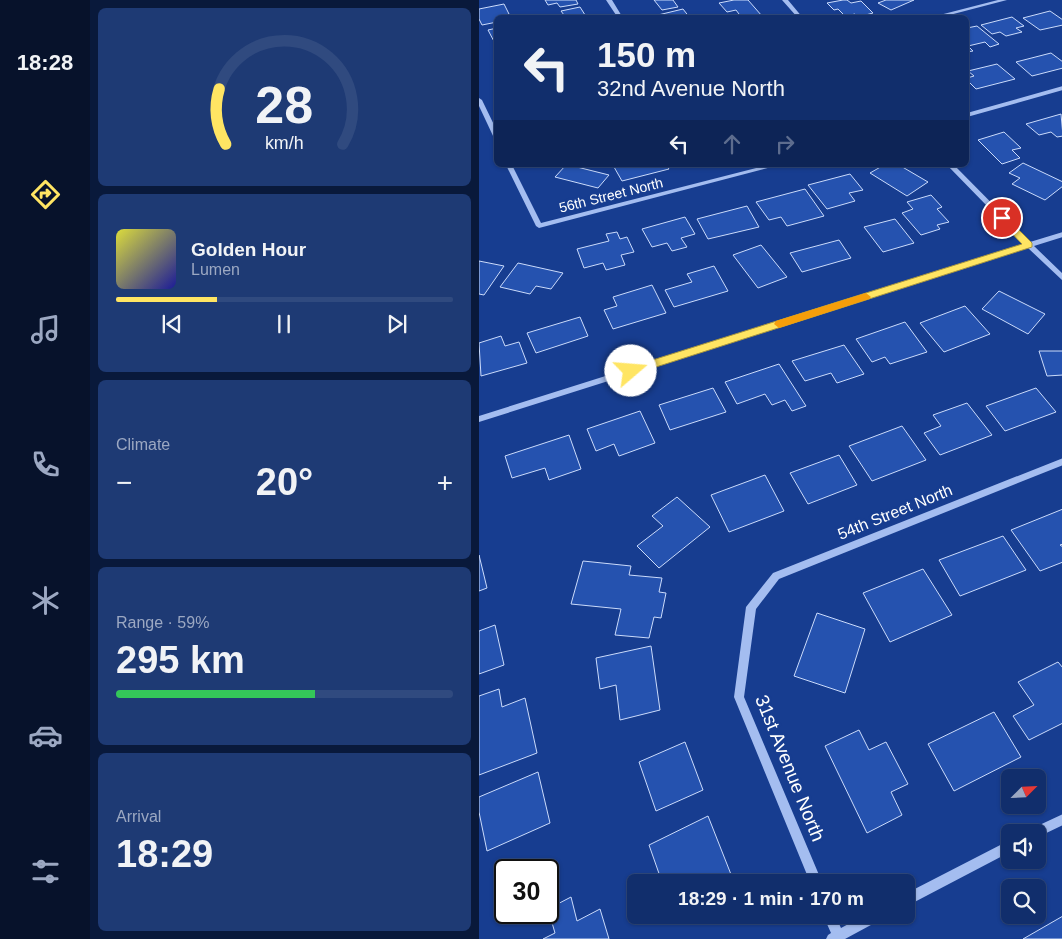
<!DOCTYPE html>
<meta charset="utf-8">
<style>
body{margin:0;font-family:Arial,sans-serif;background:#1e3a74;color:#f1f3f6;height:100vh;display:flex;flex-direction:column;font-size:19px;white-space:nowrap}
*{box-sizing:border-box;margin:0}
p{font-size:16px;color:#9ca8c2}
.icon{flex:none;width:28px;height:28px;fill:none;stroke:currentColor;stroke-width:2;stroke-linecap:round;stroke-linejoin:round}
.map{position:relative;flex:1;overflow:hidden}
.sheet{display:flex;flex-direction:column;gap:8px;padding:8px;background:#09193b;width:389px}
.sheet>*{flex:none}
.guide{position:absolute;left:15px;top:15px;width:475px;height:152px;border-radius:8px;box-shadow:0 1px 4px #0004,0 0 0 1px #304a7f;background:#112e6c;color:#f1f3f6;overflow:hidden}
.needle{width:32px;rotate:66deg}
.tools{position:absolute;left:522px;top:769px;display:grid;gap:10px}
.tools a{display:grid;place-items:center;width:45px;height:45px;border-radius:8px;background:#112e6c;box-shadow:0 1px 4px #0004,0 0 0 1px #304a7f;font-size:25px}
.speed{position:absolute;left:15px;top:859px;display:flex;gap:10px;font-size:25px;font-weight:700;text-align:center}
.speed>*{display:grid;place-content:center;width:65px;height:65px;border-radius:50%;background:#112e6c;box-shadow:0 1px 4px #0004,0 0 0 1px #304a7f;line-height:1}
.speed .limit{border:2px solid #111;border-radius:8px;background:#fff;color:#111}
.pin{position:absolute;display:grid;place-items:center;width:42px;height:42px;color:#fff;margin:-21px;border:2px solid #fff;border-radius:50%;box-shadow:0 1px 5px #0007}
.me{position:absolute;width:55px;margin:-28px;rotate:72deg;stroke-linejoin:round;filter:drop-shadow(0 0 4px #0008)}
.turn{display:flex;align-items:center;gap:18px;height:105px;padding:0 20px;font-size:22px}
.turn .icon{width:65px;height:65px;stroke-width:2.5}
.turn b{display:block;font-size:35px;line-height:42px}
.lanes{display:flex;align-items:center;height:48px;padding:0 20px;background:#0003;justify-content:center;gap:25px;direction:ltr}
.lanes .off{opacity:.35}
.big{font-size:38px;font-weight:700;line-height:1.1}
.sheet .tile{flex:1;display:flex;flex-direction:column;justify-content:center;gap:8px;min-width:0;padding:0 18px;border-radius:8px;background:#1e3a74}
.sheet .dial{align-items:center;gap:0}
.dial svg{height:130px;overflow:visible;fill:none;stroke:#304a7f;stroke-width:7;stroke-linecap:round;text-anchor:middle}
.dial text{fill:#f1f3f6;stroke:none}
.song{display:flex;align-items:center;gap:15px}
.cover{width:60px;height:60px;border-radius:8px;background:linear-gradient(135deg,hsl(60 70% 55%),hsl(240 70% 35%))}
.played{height:5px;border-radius:2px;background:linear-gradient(90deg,#ffe563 30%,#304a7f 30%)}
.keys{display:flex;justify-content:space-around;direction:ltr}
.heat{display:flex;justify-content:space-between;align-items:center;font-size:28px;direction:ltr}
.charge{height:8px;border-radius:4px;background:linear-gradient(90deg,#34c759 59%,#304a7f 0)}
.trip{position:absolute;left:148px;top:874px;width:288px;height:50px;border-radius:8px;background:#112e6c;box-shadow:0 1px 4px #0004,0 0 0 1px #304a7f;font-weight:700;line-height:50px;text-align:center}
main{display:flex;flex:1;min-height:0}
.dock{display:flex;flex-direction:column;width:90px;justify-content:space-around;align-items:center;background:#07122b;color:#9ca8c2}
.dock .icon{width:35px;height:35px}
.dock .active{color:#ffe563}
.dock b{font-size:22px;color:#f1f3f6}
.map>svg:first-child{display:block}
.building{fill:#2552af;stroke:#cbdbfb}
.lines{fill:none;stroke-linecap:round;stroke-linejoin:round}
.minor{fill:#a4bdf0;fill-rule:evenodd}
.route{fill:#ffe563;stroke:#a69540}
.slow{fill:#f59e0b}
.labels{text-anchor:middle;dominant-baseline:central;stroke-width:5;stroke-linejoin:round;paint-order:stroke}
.far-street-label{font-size:14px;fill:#fff;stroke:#173d90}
.street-label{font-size:16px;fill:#fff;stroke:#173d90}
.near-street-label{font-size:19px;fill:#fff;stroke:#173d90}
</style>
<main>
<nav class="dock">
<b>18:28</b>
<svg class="icon active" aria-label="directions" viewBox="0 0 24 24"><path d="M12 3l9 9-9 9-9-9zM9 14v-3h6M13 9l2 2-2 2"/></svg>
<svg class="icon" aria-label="music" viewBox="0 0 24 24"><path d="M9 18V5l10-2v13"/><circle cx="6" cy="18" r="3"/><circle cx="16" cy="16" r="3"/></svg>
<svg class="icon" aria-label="phone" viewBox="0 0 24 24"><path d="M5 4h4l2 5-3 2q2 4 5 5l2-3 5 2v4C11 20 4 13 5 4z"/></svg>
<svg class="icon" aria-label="climate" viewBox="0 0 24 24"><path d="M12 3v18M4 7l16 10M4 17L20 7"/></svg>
<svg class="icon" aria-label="car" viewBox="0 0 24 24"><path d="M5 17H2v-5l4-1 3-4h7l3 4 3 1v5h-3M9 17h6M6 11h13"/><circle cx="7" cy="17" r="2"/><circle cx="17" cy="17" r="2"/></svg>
<svg class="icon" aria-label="filters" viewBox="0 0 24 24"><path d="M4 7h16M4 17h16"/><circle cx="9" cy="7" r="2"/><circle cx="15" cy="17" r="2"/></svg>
</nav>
<section class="sheet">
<div class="tile dial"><svg viewBox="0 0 100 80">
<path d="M14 69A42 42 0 1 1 86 69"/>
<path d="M14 69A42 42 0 0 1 10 35" stroke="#ffe563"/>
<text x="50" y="56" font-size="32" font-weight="700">28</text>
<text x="50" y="72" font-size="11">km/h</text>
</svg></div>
<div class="tile">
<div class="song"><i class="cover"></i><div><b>Golden Hour</b><p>Lumen</p></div></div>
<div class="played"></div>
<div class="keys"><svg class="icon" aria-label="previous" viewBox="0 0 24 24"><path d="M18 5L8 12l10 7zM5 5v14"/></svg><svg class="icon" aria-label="pause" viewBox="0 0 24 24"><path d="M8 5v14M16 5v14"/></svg><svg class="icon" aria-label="next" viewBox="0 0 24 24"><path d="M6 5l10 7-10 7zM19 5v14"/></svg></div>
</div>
<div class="tile"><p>Climate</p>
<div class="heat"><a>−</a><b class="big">20°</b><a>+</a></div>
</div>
<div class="tile"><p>Range · 59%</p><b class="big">295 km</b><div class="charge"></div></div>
<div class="tile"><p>Arrival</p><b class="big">18:29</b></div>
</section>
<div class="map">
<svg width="584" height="939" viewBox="0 0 584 939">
<rect width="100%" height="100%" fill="#173d90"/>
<path class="building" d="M 66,0 L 97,0 L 99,4 L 81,7 L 78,3 L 69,5 Z
M 175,0 L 194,0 L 199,7 L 183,10 Z
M 255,0 L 269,0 L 283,16 L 263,18 L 257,10 L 248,12 L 240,3 Z
M 364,0 L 368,0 L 372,3 L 382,1 L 394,13 L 379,17 L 376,14 L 366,16 L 359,9 L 355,10 L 348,3 Z
M 407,0 L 435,0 L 412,10 L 399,3 Z
M 25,4 L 30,14 L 18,18 L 18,22 L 3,25 L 0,19 L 0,9 Z
M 101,7 L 108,18 L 75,17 L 85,15 L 82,11 Z
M 204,9 L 211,18 L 181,18 L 179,15 Z
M 571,11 L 584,20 L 584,25 L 561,30 L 544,18 Z
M 533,17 L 545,26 L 537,28 L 543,32 L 527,36 L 521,32 L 513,34 L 502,25 Z
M 498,26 L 520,44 L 511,47 L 506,42 L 489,46 L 494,51 L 488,52 L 488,28 Z
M 18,28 L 18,47 L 9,30 Z
M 572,53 L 584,62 L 584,68 L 553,76 L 537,62 Z
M 518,64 L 536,79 L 497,89 L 488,80 L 488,78 L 495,76 L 489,71 Z
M 582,114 L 584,136 L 578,137 L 572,132 L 560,135 L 547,124 Z
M 525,132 L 542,148 L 533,150 L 541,158 L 523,164 L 499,140 Z
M 544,163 L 584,182 L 584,186 L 566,200 L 533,184 L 541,178 L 530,173 Z
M 87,165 L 90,165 L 130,175 L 119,188 L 76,177 Z
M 142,165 L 187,165 L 190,169 L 143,181 L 135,167 Z
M 405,165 L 420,165 L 449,182 L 428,196 L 391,173 Z
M 371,174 L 384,190 L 370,193 L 376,201 L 348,209 L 329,185 Z
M 326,189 L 345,216 L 308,226 L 302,217 L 290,220 L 277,202 Z
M 452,195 L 463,207 L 458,209 L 470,222 L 458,225 L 461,229 L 442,235 L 423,213 L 434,209 L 428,202 Z
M 268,206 L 280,227 L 229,239 L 218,219 Z
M 206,217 L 216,234 L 202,238 L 208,247 L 193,251 L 188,243 L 173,247 L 163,229 Z
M 416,219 L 435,243 L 404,252 L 385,227 Z
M 138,232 L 141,239 L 148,237 L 155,252 L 142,255 L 146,265 L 127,270 L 124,263 L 105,268 L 98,249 L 130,241 L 127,234 Z
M 360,240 L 372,258 L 323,272 L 311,253 Z
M 282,245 L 308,277 L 279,288 L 254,255 Z
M 0,261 L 25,266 L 5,295 L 0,294 Z
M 39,263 L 84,273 L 72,289 L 57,286 L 51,294 L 21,287 Z
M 235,266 L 249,291 L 195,307 L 186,290 L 213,282 L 208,274 Z
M 173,285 L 187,313 L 134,329 L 125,310 L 138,306 L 134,297 Z
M 520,291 L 566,314 L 549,334 L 503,309 Z
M 486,306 L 511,334 L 465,352 L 441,323 Z
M 101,317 L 109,336 L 57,353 L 48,333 Z
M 426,322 L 448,352 L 411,364 L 406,357 L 393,362 L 377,339 Z
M 22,336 L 26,346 L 40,342 L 48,363 L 2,376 L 0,343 Z
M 365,345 L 385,374 L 358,383 L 352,373 L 326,381 L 313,361 Z
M 560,351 L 584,351 L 584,375 L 568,376 Z
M 300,364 L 327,406 L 313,411 L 306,400 L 293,405 L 286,394 L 258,404 L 246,382 Z
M 234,388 L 247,412 L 191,430 L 180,405 Z
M 557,388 L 577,412 L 526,431 L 507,406 Z
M 488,403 L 513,435 L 461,455 L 445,433 L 462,426 L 454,415 Z
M 161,411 L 176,443 L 140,456 L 135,444 L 117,451 L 108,429 Z
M 423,426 L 447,460 L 393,481 L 370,446 Z
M 90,435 L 102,469 L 70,480 L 66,468 L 33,478 L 26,456 Z
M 360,455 L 378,485 L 329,504 L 311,473 Z
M 286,475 L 305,511 L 250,532 L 232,495 Z
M 198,497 L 231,527 L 180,568 L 158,546 L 184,526 L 173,516 Z
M 584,509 L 584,544 L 581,545 L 584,547 L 584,562 L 561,571 L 532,530 Z
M 524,536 L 547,570 L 481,596 L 460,560 Z
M 0,555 L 8,588 L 0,591 Z
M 104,561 L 152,566 L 150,575 L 183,578 L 180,592 L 187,593 L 182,618 L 175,617 L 170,638 L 136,635 L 142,609 L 92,604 Z
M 444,569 L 473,615 L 411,642 L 384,593 Z
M 338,613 L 386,629 L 366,693 L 315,676 Z
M 16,625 L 25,665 L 0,674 L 0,631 Z
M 172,646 L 181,710 L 141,720 L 137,685 L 121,689 L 117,658 Z
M 579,662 L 584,668 L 584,723 L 550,740 L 534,716 L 555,705 L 539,682 Z
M 20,689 L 23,707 L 46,698 L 58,753 L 0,775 L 0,696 Z
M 515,712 L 542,757 L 475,791 L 449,744 Z
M 380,730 L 390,750 L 407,742 L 429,784 L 412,792 L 423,815 L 388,833 L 346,746 Z
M 206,742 L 224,790 L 177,811 L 160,762 Z
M 59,772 L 71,823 L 8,851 L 0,812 L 0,797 Z
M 229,816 L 255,882 L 206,882 L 205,878 L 197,882 L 183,882 L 170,845 Z
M 92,897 L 98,921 L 121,909 L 130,939 L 64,939 L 76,933 L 69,909 Z
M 218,915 L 239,915 L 222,924 Z
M 584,916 L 584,939 L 544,939 Z"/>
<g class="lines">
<path class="minor" d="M 127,0 L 133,0 L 144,18 L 139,18 Z
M 303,0 L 309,0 L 324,18 L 319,18 Z
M 519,0 L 528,0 L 459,18 L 449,18 Z
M 584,86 L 584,90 L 488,117 L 488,113 Z
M 0,98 L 3,100 L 18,131 L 18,140 L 15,138 L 0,106 Z
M 27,165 L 33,165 L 62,223 L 289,165 L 300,165 L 60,228 L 57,226 Z
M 468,165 L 475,165 L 551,242 L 584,232 L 584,237 L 555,246 L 584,274 L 584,281 L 549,248 L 0,422 L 0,416 L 545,244 Z
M 584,458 L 584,465 L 300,579 L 277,609 L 265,697 L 343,882 L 331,882 L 255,697 L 267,607 L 294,573 Z
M 584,814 L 584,825 L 559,837 L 559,832 L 552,832 L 554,828 Z
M 531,840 L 531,852 L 426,907 L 426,894 Z
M 344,915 L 356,915 L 362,928 L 386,915 L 405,915 L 403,919 L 366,939 L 347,939 L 349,935 L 352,933 Z"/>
</g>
<path class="route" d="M 523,215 L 526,216 L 553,243 L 553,247 L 152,375 L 146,371 L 148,368 L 543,244 L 520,220 L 520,216 Z"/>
<path class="slow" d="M 387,293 L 392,297 L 390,299 L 300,328 L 295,324 L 297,321 Z"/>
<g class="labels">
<g class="far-street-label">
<text transform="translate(132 195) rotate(-14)">56th Street North</text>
</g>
<g class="street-label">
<text transform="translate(416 512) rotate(-22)">54th Street North</text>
</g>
<g class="near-street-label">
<text transform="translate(311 768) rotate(68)">31st Avenue North</text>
</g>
</g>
</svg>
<div class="tools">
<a><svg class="needle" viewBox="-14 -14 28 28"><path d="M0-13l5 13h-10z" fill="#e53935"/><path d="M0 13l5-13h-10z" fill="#9ca8c2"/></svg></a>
<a><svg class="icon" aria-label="sound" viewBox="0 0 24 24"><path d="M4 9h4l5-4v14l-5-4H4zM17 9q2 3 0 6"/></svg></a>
<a><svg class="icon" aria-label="search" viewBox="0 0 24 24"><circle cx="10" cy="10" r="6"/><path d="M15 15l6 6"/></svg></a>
</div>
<div class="speed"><div class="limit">30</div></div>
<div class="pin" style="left:523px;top:218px;background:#d93025"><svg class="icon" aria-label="arrive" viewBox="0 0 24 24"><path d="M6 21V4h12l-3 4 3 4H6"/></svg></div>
<svg class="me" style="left:152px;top:371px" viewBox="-20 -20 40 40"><circle r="19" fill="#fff"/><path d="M0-13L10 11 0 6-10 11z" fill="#ffe563"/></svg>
<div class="trip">18:29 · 1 min · 170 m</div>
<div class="guide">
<div class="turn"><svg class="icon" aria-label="left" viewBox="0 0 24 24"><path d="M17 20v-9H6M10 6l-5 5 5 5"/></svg><div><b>150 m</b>32nd Avenue North</div></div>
<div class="lanes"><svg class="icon" aria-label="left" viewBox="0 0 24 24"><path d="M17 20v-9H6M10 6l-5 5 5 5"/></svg><svg class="icon off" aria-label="ahead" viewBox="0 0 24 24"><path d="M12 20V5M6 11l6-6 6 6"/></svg><svg class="icon off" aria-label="right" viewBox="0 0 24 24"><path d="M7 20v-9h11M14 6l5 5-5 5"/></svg></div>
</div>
</div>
</main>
